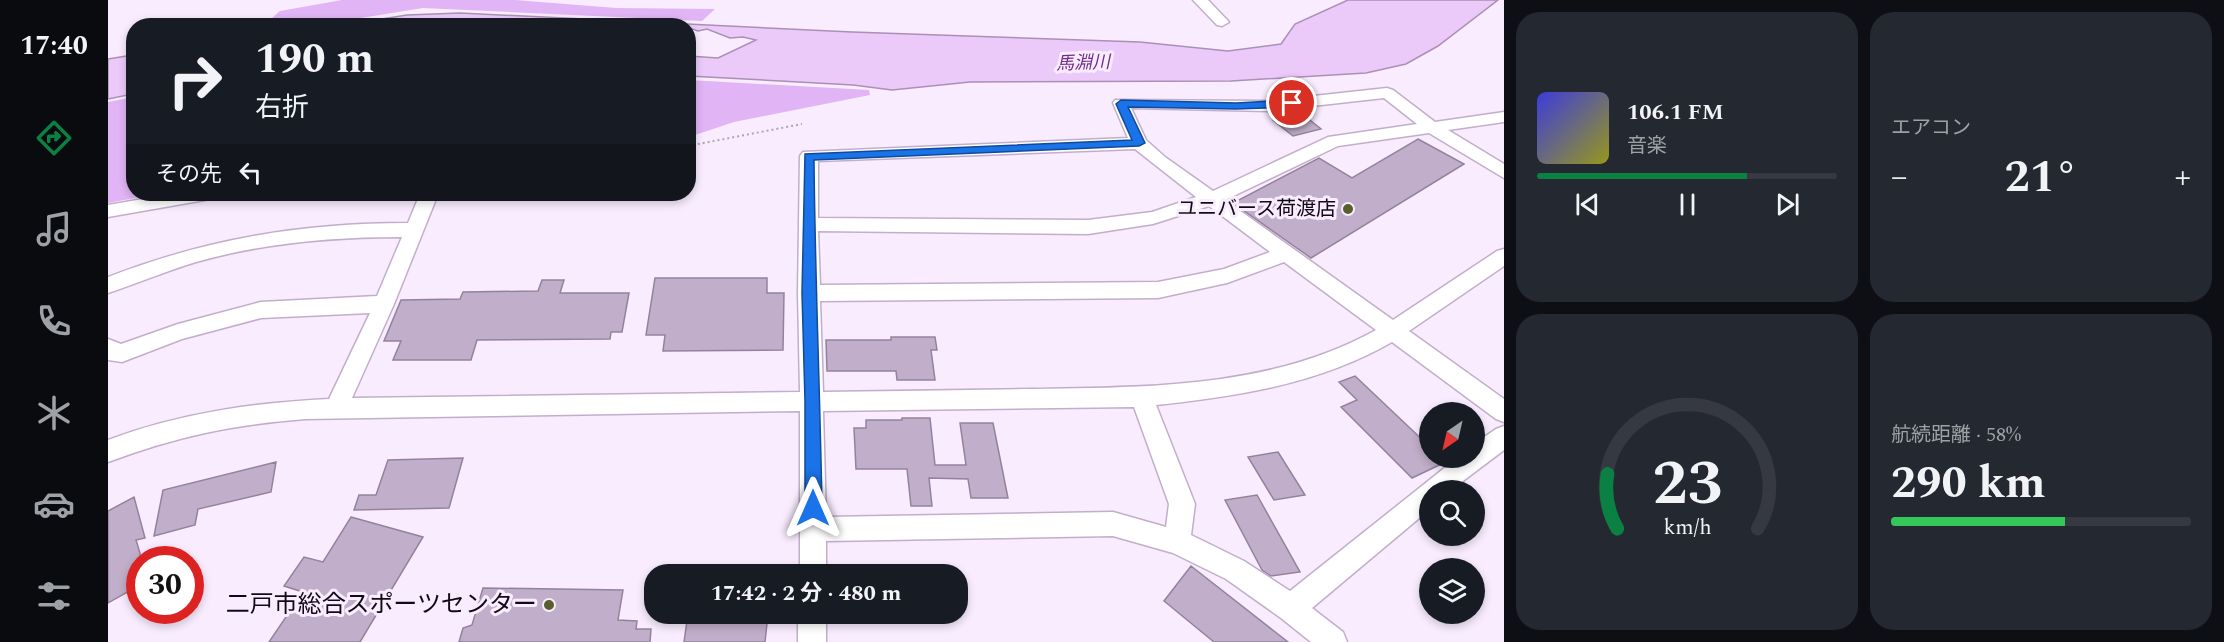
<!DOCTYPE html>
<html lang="ja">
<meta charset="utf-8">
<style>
body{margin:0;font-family:Spectral,"Noto Sans JP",serif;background:#242831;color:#f1f3f6;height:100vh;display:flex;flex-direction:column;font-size:22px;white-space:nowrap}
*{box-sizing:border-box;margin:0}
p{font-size:20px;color:#9ea1a6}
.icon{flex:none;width:33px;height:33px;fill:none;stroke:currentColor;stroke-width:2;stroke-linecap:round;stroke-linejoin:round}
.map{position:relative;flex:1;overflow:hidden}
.details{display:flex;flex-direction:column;gap:12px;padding:12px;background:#0d0f14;width:720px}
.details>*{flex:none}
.banner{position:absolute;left:18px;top:18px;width:570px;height:183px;border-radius:24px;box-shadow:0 3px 9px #0003;background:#171b24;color:#f1f3f6;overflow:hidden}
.needle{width:39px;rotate:214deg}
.buttons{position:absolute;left:1311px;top:402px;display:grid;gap:12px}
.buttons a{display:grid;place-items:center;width:66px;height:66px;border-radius:50%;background:#171b24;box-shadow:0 3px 9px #0003;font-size:30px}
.speed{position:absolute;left:18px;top:546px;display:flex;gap:12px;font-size:30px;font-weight:700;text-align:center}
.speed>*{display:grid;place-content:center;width:78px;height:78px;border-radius:50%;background:#171b24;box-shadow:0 3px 9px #0003;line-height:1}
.speed .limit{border:9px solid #d22;background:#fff;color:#111}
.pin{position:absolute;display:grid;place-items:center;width:51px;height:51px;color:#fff;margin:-26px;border:3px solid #fff;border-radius:50%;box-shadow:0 2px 6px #0007}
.me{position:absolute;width:66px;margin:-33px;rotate:0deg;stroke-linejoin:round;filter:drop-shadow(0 0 4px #0008)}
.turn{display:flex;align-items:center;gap:21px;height:126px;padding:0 30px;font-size:27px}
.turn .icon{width:78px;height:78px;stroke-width:2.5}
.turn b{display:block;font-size:42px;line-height:51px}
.then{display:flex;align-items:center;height:57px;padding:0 30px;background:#0003;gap:12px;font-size:22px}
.big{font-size:45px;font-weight:700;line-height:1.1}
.details .widget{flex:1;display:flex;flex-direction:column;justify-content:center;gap:9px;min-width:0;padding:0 21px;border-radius:24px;background:#242831}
.details .dial{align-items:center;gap:0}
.dial svg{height:156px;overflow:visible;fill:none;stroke:#363941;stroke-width:7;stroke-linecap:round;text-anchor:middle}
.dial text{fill:#f1f3f6;stroke:none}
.song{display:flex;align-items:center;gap:18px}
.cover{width:72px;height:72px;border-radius:9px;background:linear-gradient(135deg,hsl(240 70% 55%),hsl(60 70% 35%))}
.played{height:6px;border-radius:3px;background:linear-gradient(90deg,#0b8043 70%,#363941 70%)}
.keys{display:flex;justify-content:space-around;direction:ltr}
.heat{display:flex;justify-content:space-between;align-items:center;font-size:33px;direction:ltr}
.charge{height:9px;border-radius:4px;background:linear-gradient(90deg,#34c759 58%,#363941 0)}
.details .tiles{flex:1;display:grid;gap:12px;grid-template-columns:repeat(2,1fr)}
.trip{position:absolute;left:536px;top:564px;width:324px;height:60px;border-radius:24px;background:#171b24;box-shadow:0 3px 9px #0003;font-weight:700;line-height:60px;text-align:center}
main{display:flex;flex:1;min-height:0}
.tabs{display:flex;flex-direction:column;width:108px;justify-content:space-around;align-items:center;background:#090b0e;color:#9ea1a6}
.tabs .icon{width:42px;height:42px}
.tabs .on{color:#0b8043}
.tabs b{font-size:27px;color:#f1f3f6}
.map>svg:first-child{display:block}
.green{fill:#e1b4f5}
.water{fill:#ebcafa;stroke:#aa90b5;stroke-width:1.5}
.building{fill:#c1aeca;stroke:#94829d;stroke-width:1.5}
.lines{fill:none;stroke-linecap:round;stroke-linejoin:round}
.minor-casing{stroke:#c2aecb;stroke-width:3}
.path{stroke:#afa4b4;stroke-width:2;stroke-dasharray:2 3;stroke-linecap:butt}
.minor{fill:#fff;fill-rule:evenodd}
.route{fill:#1a73e8;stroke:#114b97;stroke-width:1.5}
.poi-dot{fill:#585e2c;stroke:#f8ecfe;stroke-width:2}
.labels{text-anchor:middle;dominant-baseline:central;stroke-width:6;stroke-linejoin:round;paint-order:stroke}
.far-water-label{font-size:18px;font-style:italic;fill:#6e2c87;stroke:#f8ecfe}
.poi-label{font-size:20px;fill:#110a14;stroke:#f8ecfe;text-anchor:end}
.near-poi-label{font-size:24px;fill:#110a14;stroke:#f8ecfe;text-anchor:end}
</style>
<main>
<nav class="tabs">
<b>17:40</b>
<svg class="icon on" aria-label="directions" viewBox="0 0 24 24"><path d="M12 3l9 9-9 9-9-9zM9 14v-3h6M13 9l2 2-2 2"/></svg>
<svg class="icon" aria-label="music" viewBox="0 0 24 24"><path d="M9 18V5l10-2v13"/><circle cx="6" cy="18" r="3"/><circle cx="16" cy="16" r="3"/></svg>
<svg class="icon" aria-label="phone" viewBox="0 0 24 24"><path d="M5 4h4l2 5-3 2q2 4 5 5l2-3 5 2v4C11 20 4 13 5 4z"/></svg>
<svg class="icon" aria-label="climate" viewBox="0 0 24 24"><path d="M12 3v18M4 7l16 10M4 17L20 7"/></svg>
<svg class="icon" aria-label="car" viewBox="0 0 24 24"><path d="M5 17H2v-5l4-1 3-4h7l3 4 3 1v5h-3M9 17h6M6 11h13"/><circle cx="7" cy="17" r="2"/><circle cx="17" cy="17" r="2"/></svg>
<svg class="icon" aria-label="filters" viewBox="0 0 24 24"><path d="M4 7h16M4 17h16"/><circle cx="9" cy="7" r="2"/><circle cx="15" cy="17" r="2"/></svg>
</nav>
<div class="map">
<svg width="1396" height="642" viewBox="0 0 1396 642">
<rect width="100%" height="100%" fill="#f8ecfe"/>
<path class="green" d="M 234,0 L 407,0 L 508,8 L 607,9 L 594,21 L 315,8 L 209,25 L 156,25 L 172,11 Z
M 581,80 L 761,90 L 762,95 L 626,122 L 581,137 Z
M 25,97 L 26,194 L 49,194 L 0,203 L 0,102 Z"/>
<path class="water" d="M 1240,0 L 1390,0 L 1330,46 L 1298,64 L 1258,73 L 1123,81 L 862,82 L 784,90 L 745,85 L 581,76 L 581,56 L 610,58 L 648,40 L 635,37 L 622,38 L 599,29 L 590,31 L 581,28 L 580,26 L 236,25 L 299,15 L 352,13 L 744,32 L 1032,42 L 1120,51 L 1173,44 L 1187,24 Z
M 25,55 L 25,94 L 0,99 L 0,59 Z"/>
<path class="building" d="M 1193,113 L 1213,129 L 1185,136 L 1165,120 Z
M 1310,139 L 1356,164 L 1203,258 L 1125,203 L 1211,158 L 1244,178 Z
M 547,278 L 659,278 L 659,293 L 676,293 L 675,350 L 555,351 L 557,335 L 538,335 Z
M 434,280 L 456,280 L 452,293 L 521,293 L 514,332 L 503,332 L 502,339 L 369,340 L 363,360 L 285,360 L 293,341 L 276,341 L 293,300 L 352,299 L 355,292 L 430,291 Z
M 783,337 L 827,337 L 829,350 L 823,350 L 827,380 L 789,380 L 788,371 L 719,371 L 718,340 L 783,340 Z
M 1247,376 L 1322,447 L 1322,458 L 1346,458 L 1304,478 L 1233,407 L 1249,400 L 1231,382 Z
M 794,418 L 822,418 L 827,465 L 858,465 L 852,423 L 885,423 L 900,498 L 863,498 L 860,479 L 821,478 L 824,506 L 803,506 L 799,469 L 748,469 L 746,428 L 758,428 L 758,420 L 794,420 Z
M 1170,452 L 1197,495 L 1166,500 L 1140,457 Z
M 355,458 L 341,508 L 246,510 L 251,495 L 268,495 L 280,460 Z
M 168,462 L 163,492 L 90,509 L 87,525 L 46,536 L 55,490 Z
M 1149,495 L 1192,572 L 1163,576 L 1154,570 L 1117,500 Z
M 26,497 L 37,538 L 28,540 L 32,553 L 32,585 L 0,603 L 0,511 Z
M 243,517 L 315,537 L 252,642 L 161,642 L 195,592 L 176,586 L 196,557 L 215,562 Z
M 1083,566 L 1180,642 L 1106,642 L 1056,601 Z
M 375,588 L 515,590 L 510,620 L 529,621 L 528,629 L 543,629 L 542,642 L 351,642 L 355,628 L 364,625 Z
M 580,614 L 660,614 L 657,642 L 576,642 Z"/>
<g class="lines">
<defs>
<path id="minor" d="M 1085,0 L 1100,0 L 1121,22 L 1114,26 L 1109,25 Z
M 1279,88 L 1285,90 L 1327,122 L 1396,112 L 1396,122 L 1340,130 L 1396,164 L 1396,178 L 1321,133 L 1230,146 L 1117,200 L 1285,320 L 1389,251 L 1396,249 L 1396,266 L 1301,331 L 1396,399 L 1396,422 L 1388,419 L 1284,342 C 1211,384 1131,396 1048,405 L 1087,504 L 1083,535 L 1136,561 L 1182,591 L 1349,458 L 1366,458 L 1366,444 L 1388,429 L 1396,426 L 1396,450 L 1343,490 L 1322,490 L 1322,509 L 1204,608 L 1235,632 L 1239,642 L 1203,642 L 1173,618 L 1118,579 L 1065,553 L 1005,536 L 718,541 L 718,574 L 692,574 L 692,411 L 197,419 C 123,425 70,436 0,462 L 0,440 C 72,413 144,403 221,399 L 262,313 L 153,318 L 74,339 L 14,362 L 0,360 L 0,339 L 13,344 L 70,324 L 153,302 L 269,296 L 294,237 C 224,237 155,243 88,262 C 58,271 30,283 0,293 L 0,277 C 99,239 193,223 300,223 L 312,194 L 330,194 L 286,304 L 244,398 L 692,392 L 690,293 L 692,156 L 695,152 L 1020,138 L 1005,103 L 1007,100 L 1160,101 ZM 1276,98 L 1309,124 L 1220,137 L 1105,191 L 1057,157 L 1038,140 L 1023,108 L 1160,111 ZM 1027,149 L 1088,197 L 1044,212 L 980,220 L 710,218 L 710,161 ZM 1101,206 L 1162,252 L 1116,269 L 1050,282 L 712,285 L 710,231 L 980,234 L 1045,224 ZM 1176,262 L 1268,330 C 1164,388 1041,387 925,389 C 855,390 785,391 715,392 L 712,301 L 1050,298 L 1119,283 ZM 1026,407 L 1061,504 L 1058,527 L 1005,512 L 718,517 L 715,411 Z
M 64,194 L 106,194 L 103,198 L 97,200 L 0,217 L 0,205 Z
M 690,614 L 718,614 L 718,642 L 690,642 Z"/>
</defs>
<use href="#minor" class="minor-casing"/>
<path class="path" d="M 580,146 L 694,124"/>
<use href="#minor" class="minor"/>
</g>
<path class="route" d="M 1013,100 L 1128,103 L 1184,100 L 1189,103 L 1184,107 L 1128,109 L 1020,107 L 1037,143 L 1031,146 L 706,160 C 707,276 712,392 714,508 L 711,513 L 705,516 L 700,513 L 697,508 L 697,401 L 694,293 L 697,154 L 1024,140 L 1008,104 Z"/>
<g class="poi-dot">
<circle cx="1240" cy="209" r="6"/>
<circle cx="441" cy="605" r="6"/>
</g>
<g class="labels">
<g class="far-water-label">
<text transform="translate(975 63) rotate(-2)">馬淵川</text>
</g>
<g class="poi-label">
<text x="1228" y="209">ユニバース荷渡店</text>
</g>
<g class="near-poi-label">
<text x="429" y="605">二戸市総合スポーツセンター</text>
</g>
</g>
</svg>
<div class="buttons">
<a><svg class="needle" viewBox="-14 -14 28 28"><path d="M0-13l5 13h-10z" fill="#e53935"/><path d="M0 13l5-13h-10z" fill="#9ea1a6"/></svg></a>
<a><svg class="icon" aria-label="search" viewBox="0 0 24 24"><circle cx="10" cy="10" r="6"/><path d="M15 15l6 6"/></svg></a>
<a><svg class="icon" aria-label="layers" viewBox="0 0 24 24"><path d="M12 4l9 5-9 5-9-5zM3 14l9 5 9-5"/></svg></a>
</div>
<div class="speed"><div class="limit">30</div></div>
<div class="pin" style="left:1184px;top:103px;background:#d93025"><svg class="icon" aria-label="arrive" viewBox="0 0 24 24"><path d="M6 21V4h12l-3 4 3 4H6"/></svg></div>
<svg class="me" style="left:705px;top:508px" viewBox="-20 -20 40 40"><path d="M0-17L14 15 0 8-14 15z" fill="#1a73e8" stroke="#fff" stroke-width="4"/></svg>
<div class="trip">17:42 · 2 分 · 480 m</div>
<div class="banner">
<div class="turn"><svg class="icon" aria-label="right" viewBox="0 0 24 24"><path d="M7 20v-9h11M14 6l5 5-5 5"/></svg><div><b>190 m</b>右折</div></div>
<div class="then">その先<svg class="icon" aria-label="left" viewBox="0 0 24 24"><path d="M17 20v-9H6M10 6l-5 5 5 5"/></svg></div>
</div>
</div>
<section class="details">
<div class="tiles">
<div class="widget">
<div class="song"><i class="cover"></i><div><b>106.1 FM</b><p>音楽</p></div></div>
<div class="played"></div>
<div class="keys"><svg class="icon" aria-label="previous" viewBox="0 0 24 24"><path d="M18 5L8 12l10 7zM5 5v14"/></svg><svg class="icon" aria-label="pause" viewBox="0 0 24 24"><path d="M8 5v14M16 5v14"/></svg><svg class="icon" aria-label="next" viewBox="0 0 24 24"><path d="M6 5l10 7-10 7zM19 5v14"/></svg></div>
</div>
<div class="widget"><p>エアコン</p>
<div class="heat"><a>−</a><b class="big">21°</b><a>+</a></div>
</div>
<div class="widget dial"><svg viewBox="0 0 100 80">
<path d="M14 69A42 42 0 1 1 86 69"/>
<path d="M14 69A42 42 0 0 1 9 41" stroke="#0b8043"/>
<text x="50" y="56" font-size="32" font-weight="700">23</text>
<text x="50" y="72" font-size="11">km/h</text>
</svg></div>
<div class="widget"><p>航続距離 · 58%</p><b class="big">290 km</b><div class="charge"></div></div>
</div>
</section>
</main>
